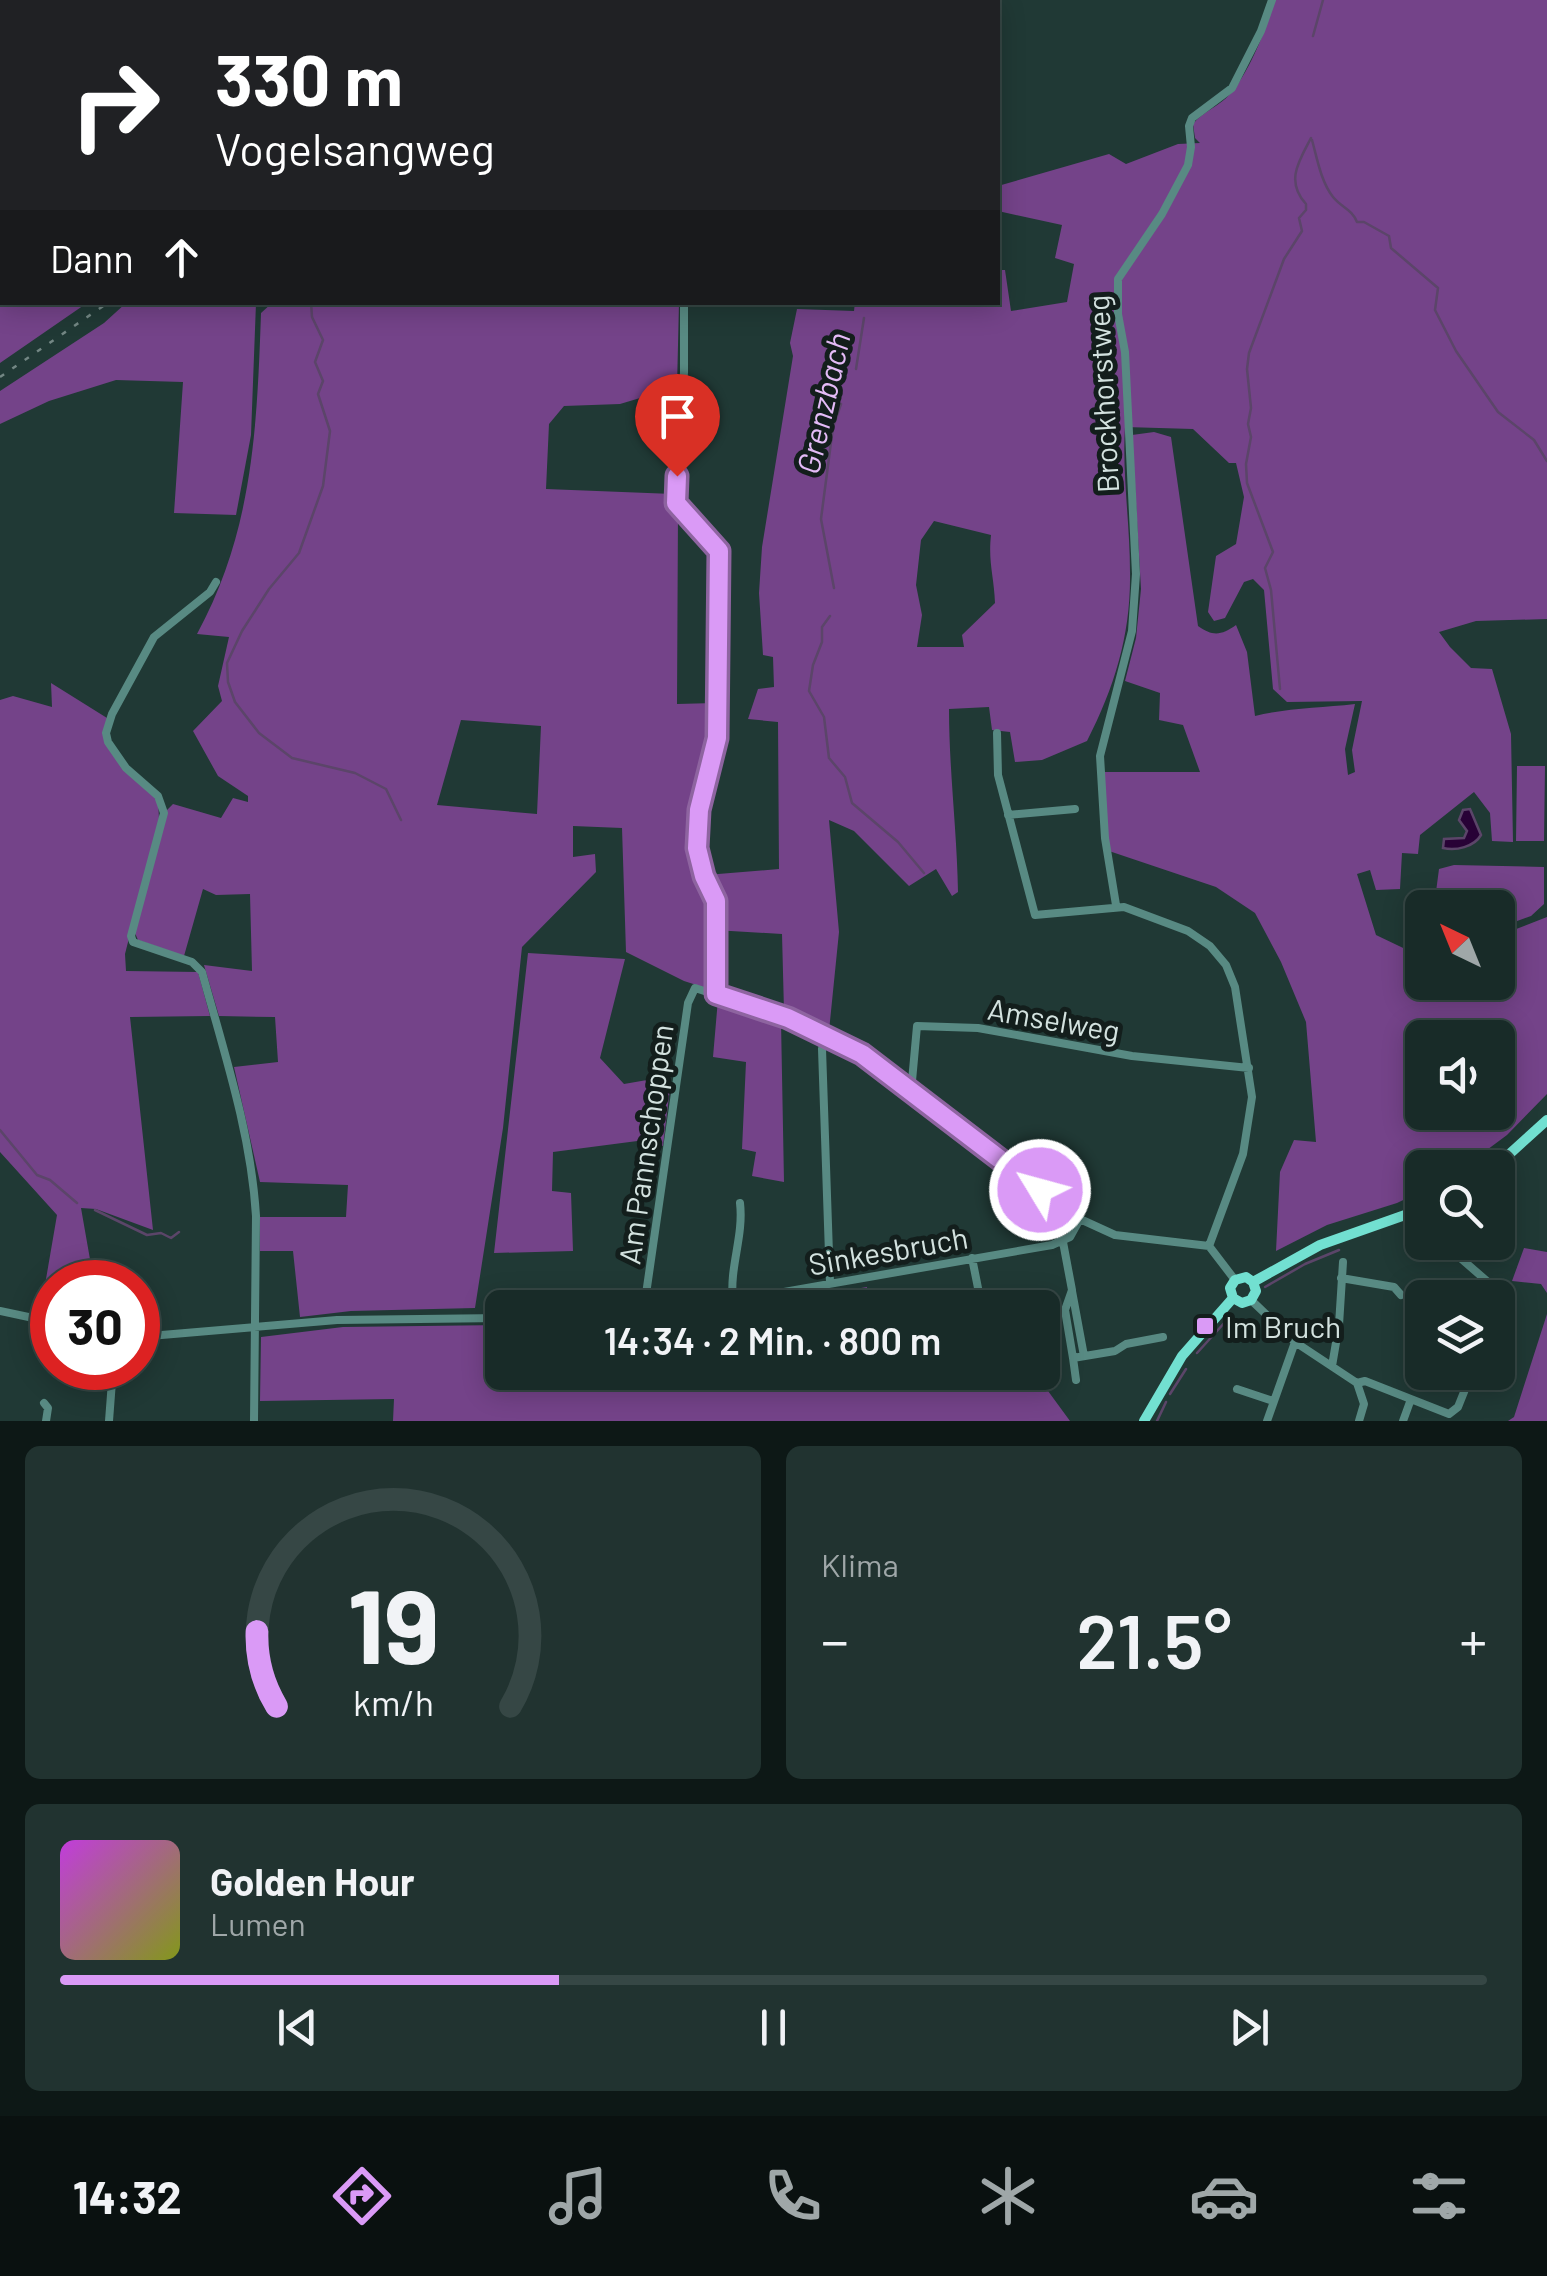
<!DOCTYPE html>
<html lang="de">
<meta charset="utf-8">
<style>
body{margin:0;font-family:Barlow,sans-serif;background:#213330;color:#f1f3f6;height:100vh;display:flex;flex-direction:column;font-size:38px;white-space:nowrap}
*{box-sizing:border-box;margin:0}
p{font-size:32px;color:#9fa7a8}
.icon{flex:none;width:55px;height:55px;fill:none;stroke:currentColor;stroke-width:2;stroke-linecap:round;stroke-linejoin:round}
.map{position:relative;height:1421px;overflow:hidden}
.side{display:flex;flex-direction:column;gap:25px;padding:25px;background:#0d1816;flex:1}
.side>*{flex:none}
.hud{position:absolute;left:0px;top:0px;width:1000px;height:305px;box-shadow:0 5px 25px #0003,0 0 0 2px #364745;background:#202124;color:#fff;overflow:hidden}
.needle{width:65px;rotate:317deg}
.controls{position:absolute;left:1405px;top:890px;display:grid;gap:20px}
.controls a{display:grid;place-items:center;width:110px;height:110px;border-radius:15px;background:#182b28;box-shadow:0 5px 25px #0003,0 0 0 2px #364745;font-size:50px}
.speed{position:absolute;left:30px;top:1260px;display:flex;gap:20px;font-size:50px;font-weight:700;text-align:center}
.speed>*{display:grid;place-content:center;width:130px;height:130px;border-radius:50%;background:#182b28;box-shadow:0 5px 25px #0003,0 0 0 2px #364745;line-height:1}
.speed .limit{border:15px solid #d22;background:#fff;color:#111}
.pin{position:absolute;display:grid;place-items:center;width:85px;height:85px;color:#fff;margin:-102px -42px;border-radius:50% 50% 50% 0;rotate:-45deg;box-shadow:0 0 10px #0007}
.pin .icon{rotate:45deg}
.me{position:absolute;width:110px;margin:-55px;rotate:307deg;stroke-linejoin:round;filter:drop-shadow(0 0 8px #0008)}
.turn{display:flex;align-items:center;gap:35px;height:210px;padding:0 50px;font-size:45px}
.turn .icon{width:130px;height:130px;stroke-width:2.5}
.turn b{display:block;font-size:70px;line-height:85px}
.then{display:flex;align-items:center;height:95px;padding:0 50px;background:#0003;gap:20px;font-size:38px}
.big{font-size:75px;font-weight:600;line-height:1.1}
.side .widget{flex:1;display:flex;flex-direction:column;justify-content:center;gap:15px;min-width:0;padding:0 35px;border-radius:15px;background:#213330}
.side .dial{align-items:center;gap:0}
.dial svg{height:260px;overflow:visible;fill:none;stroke:#364745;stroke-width:7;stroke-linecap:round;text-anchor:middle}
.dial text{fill:#f1f3f6;stroke:none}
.song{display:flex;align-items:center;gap:30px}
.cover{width:120px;height:120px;border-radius:15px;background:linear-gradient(135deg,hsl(290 70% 55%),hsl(70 70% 35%))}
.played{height:10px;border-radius:5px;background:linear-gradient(90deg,#da9af6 35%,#364745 35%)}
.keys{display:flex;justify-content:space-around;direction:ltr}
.heat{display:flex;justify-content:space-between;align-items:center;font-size:55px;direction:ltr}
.side .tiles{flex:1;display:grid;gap:25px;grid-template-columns:1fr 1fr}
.widget:last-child{grid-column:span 2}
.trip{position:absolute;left:485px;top:1290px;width:575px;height:100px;border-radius:15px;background:#182b28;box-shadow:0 5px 25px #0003,0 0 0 2px #364745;font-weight:600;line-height:100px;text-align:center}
.tab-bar{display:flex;height:160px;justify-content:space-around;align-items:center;background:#0a1110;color:#9fa7a8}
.tab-bar .icon{width:70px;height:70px}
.tab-bar .active{color:#da9af6}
.tab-bar b{font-size:45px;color:#f1f3f6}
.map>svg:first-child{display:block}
.green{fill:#744389;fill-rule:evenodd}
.water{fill:#280236;stroke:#5b4569;stroke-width:2.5}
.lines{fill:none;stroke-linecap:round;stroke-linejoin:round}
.stream{stroke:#5b4569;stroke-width:2.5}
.minor{stroke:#588a83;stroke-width:8}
.major{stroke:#72e0d1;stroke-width:10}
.rail{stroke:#738784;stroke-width:2.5;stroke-dasharray:5 10;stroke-linecap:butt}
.route-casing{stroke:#8e64a0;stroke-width:25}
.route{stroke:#da9af6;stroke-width:18}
.poi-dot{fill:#da9af6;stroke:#131e1c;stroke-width:4}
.labels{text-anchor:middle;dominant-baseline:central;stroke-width:10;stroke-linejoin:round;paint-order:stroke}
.street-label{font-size:30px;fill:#d3e2df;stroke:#131e1c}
.poi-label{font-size:30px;fill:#d3e2df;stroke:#131e1c;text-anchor:start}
.water-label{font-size:32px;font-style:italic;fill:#e4bbf7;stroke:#131e1c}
</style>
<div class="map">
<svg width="1547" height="1421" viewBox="0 0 1547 1421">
<rect width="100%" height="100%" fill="#203935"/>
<path class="green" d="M 0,0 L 245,0 L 2,2 L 2,302 L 87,303 L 0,363 Z
M 530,0 L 819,0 L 530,2 Z
M 1274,0 L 1547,0 L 1547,619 L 1476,621 L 1439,632 L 1450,647 L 1471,668 L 1492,669 L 1511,734 L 1513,842 L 1492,841 L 1490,813 L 1474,792 L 1420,835 L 1418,854 L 1402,853 L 1400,889 L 1376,890 L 1370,870 L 1357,874 L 1376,935 L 1422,957 L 1422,982 L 1498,982 L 1498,936 L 1547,917 L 1547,1094 L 1507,1135 L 1464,1167 L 1422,1168 L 1422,1191 L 1397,1203 L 1327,1225 L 1276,1251 L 1280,1172 L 1294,1140 L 1316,1142 L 1306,1022 L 1281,962 L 1255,913 L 1216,887 L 1109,851 L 1103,772 L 1200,772 L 1183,725 L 1159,720 L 1160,693 L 1125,681 L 1136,638 L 1141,589 L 1132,435 L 1154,432 L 1171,437 L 1198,626 C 1213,637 1222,635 1236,625 L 1247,652 L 1255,716 C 1287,708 1321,708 1355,704 L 1345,749 L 1348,775 L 1355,772 L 1352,750 L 1362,701 L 1287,702 L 1273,689 L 1264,590 L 1253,579 L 1244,582 L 1225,618 L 1214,621 L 1208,612 L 1216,556 L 1236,544 L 1244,497 L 1236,463 L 1229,463 L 1193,429 L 1125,427 C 1122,474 1130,524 1130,572 C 1131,634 1115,686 1087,741 L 1042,760 L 1015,762 L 1010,732 L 992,730 L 989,707 L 949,709 C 949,770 957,831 958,892 L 952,896 L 936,869 L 909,886 L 854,831 L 829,820 L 839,932 L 829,1031 L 784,1011 L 782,934 L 714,930 L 715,991 L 684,981 L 626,952 L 622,828 L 573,826 L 573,857 L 595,854 L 596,872 L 522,947 L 503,1128 L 475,1308 L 351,1311 L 300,1317 L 293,1251 L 260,1251 L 260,1217 L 346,1217 L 348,1185 L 260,1182 L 234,1067 L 278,1062 L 275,1017 L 219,1016 L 204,965 L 252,971 L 250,894 L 216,895 L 203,889 L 184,956 L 138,940 L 135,933 L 166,811 L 173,804 L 221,818 L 233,798 L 248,802 L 248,796 L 218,776 L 193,731 L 222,701 L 218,686 L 229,637 L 197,634 C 253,531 257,428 261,313 L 272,303 L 679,303 L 677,387 L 620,404 L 564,406 L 549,424 L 546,489 L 673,494 L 673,504 L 678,511 L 677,704 L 715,703 L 715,738 L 694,849 L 706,875 L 779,869 L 778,722 L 748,719 L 758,689 L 774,687 L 773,657 L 763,655 L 759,593 L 762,547 L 793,356 L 790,343 L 797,309 L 854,311 L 855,302 L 998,302 L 998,270 L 1005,270 L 1011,311 L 1067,302 L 1074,264 L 1055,258 L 1062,225 L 998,211 L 998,186 L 1109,154 L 1126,164 L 1178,144 L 1200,143 L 1195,138 L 1193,124 C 1203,111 1219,107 1230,94 C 1248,75 1268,26 1274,0 ZM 934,521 L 991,535 C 988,562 994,576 995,603 L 962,635 L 964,647 L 917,647 L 922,615 L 916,585 L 921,540 ZM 461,720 L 541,726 L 537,814 L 437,805 ZM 1422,1038 L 1498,1038 L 1498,1112 L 1422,1112 Z
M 126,303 L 256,303 L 251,435 L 236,515 L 174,513 L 183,382 L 116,380 L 49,401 L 0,424 L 0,391 L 104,323 Z
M 51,683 L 107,718 C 104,755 131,776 158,798 L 159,819 L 125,954 L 126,971 L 198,972 L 210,1016 L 130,1017 L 153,1230 L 96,1209 L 81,1208 L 94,1282 L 52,1282 L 52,1317 L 40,1314 L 57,1215 L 0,1152 L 0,700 L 13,696 L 52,707 Z
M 1517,766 L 1545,766 L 1544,841 L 1516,841 Z
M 1454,865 L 1544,867 L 1544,904 L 1531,916 L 1498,928 L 1498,908 L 1434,907 L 1439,869 Z
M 528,953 L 625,959 L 600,1058 L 624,1084 L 647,1080 L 670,1088 L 663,1146 L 645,1140 L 553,1152 L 552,1191 L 571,1193 L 573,1251 L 494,1253 Z
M 718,999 L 781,1021 L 784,1182 L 752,1176 L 756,1152 L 742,1149 L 746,1062 L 713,1057 Z
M 1524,1248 L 1547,1252 L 1547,1293 L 1541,1284 L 1512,1281 Z
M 867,1287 L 867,1307 L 748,1307 Z
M 1547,1314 L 1547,1421 L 1508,1421 L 1514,1417 Z
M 502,1325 L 502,1372 L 843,1372 L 858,1376 L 862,1373 L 905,1372 L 907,1383 L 967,1373 L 998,1373 L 1001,1386 L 1040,1380 L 1070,1421 L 393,1421 L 394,1399 L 260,1401 L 261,1337 L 343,1327 Z"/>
<path class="water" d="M 1470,809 L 1481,835 C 1474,847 1456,851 1443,848 L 1444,839 L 1464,838 L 1467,831 L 1459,820 L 1463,810 Z"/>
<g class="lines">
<path class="stream" d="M 1313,36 L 1323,0
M 1312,140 C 1317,158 1321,182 1333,197 C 1342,208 1352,209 1357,222 L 1364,222 L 1389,236 L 1391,248 L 1438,288 L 1435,310 L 1456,351 L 1498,412 L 1534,440 L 1547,461
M 311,302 L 312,317 L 323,340 L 315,362 L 323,381 L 318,394 L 330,431 L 323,486 L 299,553 L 269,589 L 242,631 L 227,663 L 228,682 L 235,702 L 259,733 L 292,758 L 355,773 L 386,789 L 401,820
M 856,369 L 864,318
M 834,588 L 821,519 L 833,427 L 841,404
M 830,616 L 822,627 L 822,642 L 813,665 L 809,691 L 824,717 L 829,758 L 845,777 L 852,803 L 898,842 L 924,873
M 1280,689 L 1271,590 L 1265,568 L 1273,552 L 1247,483 L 1246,464 L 1251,437 L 1248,424 L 1251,408 L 1247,369 L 1249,353 L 1284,259 L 1302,231 L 1299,218 L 1306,210 L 1306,204 C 1285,181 1299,161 1311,138
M 0,1130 L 37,1175 L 50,1180 L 77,1203
M 95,1210 L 147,1235 L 161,1233 L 171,1238 L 179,1232
M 1265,1287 L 1305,1264 L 1339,1250
M 1197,1353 L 1226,1321
M 1170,1394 L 1186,1369
M 1157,1421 L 1166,1402"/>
<path class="minor" d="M 521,2 L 522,0
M 582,2 L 582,0
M 684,302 L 684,372 L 676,503 L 719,551 L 717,738 L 699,810 L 697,848 L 704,876 L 716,901 L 717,994
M 216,582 L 210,592 L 154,637 L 112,714 L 106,733 L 108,742 L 126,768 L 158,796 L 164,813 L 131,936 L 133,942 L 192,962 L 202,972 C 224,1052 251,1133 256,1216 L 254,1421
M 997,733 L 998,775 L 1035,915 L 1124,907 L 1188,931 L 1210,946 L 1226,965 L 1235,987 L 1252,1097 L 1243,1154 L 1209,1246
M 1008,815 L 1075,809
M 1116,905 L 1105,838 L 1100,756 L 1132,631 L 1136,574 L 1125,352 L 1118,314 L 1118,279 L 1162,214 L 1188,165 L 1191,147 L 1189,126 L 1192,118 L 1232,88 L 1261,31 L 1272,0
M 825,1036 L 822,1049 L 830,1283
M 911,1092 L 917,1026 L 978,1028 L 1132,1056 L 1249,1068
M 1063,1242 L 1072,1290 L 1065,1310 L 1073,1358 L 1115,1351 L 1126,1344 L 1163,1337
M 1442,1242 L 1496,1289 L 1497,1298
M 972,1258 L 982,1308
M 1341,1278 L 1394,1287 L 1401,1295
M 1072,1291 L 1084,1356
M 733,1300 C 729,1268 744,1236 740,1203
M 1251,1300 L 1295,1342 L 1357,1383 L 1364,1404 L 1359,1421
M 644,1308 L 688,1003 L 695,988 L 788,1018 L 862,1055 L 1080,1219 L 1115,1235 L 1209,1246 L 1235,1280
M 692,1308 L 1052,1245 L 1070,1237 L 1080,1219
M 0,1311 L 52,1322
M 138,1337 L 337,1320 L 502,1318
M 1073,1358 L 1076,1380
M 1332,1366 L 1339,1325 L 1343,1262
M 1357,1383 L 1365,1381 L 1449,1414 L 1458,1407 L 1472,1372
M 1237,1389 L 1273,1401
M 44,1403 L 48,1408 L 46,1421
M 109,1421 L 113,1368
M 1267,1421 L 1295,1342
M 1403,1421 L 1411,1399"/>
<path class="major" d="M 1494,1168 L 1547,1120
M 1253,1282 L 1320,1245 L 1422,1209
M 1233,1298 L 1242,1303 L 1251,1300 L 1256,1291 L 1253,1282
M 1233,1298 L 1230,1288 L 1235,1280 L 1246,1277 L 1253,1282
M 1144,1421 L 1182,1356 L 1233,1298"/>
<path class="rail" d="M 356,2 L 358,0
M 0,377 L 109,302"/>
</g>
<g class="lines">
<defs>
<path id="route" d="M 677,476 L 676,503 L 719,551 L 717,738 L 699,810 L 697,848 L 704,876 L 716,901 L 716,994 L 788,1018 L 862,1054 L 1040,1190"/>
</defs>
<use href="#route" class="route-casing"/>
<use href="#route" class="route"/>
</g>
<rect class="poi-dot" x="1195" y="1316" width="20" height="20" rx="5"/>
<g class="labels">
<g class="street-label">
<text transform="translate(1102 394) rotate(-93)">Brockhorstweg</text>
<text transform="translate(1054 1019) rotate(10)">Amselweg</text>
<text transform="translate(645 1144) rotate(-82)">Am Pannschoppen</text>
<text transform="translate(888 1250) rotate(-10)">Sinkesbruch</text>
</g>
<g class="poi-label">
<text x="1225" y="1326">Im Bruch</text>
</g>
<g class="water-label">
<text transform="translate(822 403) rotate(-77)">Grenzbach</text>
</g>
</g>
</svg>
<div class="controls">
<a><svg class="needle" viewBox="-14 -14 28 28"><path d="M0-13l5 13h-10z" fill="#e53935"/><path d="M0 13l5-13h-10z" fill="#9fa7a8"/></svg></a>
<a><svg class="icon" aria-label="sound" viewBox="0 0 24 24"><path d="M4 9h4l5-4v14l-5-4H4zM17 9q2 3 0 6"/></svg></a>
<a><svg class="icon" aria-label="search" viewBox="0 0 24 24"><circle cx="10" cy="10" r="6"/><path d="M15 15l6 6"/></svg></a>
<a><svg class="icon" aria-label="layers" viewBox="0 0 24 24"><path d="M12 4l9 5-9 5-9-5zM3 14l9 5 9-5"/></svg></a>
</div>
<div class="speed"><div class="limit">30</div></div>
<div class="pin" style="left:677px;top:476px;background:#d93025"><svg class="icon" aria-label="arrive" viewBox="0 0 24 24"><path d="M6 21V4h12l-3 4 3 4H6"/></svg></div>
<svg class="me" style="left:1040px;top:1190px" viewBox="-20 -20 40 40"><circle r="17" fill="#da9af6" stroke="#fff" stroke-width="3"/><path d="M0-11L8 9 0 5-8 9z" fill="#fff"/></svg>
<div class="trip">14:34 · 2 Min. · 800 m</div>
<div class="hud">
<div class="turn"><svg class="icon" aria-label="right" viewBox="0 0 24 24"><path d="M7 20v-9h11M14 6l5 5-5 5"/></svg><div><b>330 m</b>Vogelsangweg</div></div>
<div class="then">Dann<svg class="icon" aria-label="ahead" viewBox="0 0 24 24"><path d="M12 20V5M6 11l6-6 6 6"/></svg></div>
</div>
</div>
<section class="side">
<div class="tiles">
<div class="widget dial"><svg viewBox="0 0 100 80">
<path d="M14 69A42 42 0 1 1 86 69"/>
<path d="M14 69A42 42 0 0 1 8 46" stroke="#da9af6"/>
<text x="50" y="56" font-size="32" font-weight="700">19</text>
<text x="50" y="72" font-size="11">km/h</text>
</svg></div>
<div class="widget"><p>Klima</p>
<div class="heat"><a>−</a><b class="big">21.5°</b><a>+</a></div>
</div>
<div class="widget">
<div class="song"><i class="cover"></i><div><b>Golden Hour</b><p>Lumen</p></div></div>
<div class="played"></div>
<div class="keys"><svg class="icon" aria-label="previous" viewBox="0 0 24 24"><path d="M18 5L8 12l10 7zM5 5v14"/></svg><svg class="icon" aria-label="pause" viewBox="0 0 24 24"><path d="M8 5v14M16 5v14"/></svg><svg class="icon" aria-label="next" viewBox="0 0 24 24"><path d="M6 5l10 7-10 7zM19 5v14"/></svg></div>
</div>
</div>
</section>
<nav class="tab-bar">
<b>14:32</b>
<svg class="icon active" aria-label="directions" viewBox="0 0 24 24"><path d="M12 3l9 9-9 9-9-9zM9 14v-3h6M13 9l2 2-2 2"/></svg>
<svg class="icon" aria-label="music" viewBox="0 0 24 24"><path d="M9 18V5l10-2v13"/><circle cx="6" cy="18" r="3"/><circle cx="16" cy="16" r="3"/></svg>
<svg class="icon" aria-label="phone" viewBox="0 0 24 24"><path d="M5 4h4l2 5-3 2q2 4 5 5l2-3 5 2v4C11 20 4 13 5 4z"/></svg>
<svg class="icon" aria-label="climate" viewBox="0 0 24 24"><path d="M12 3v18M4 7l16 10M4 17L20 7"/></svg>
<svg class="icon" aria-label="car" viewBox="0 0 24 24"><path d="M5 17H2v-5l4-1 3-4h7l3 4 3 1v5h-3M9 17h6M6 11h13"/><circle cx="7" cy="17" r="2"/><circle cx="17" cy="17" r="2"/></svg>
<svg class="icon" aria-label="filters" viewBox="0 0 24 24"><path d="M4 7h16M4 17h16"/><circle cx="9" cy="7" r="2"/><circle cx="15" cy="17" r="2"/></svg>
</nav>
